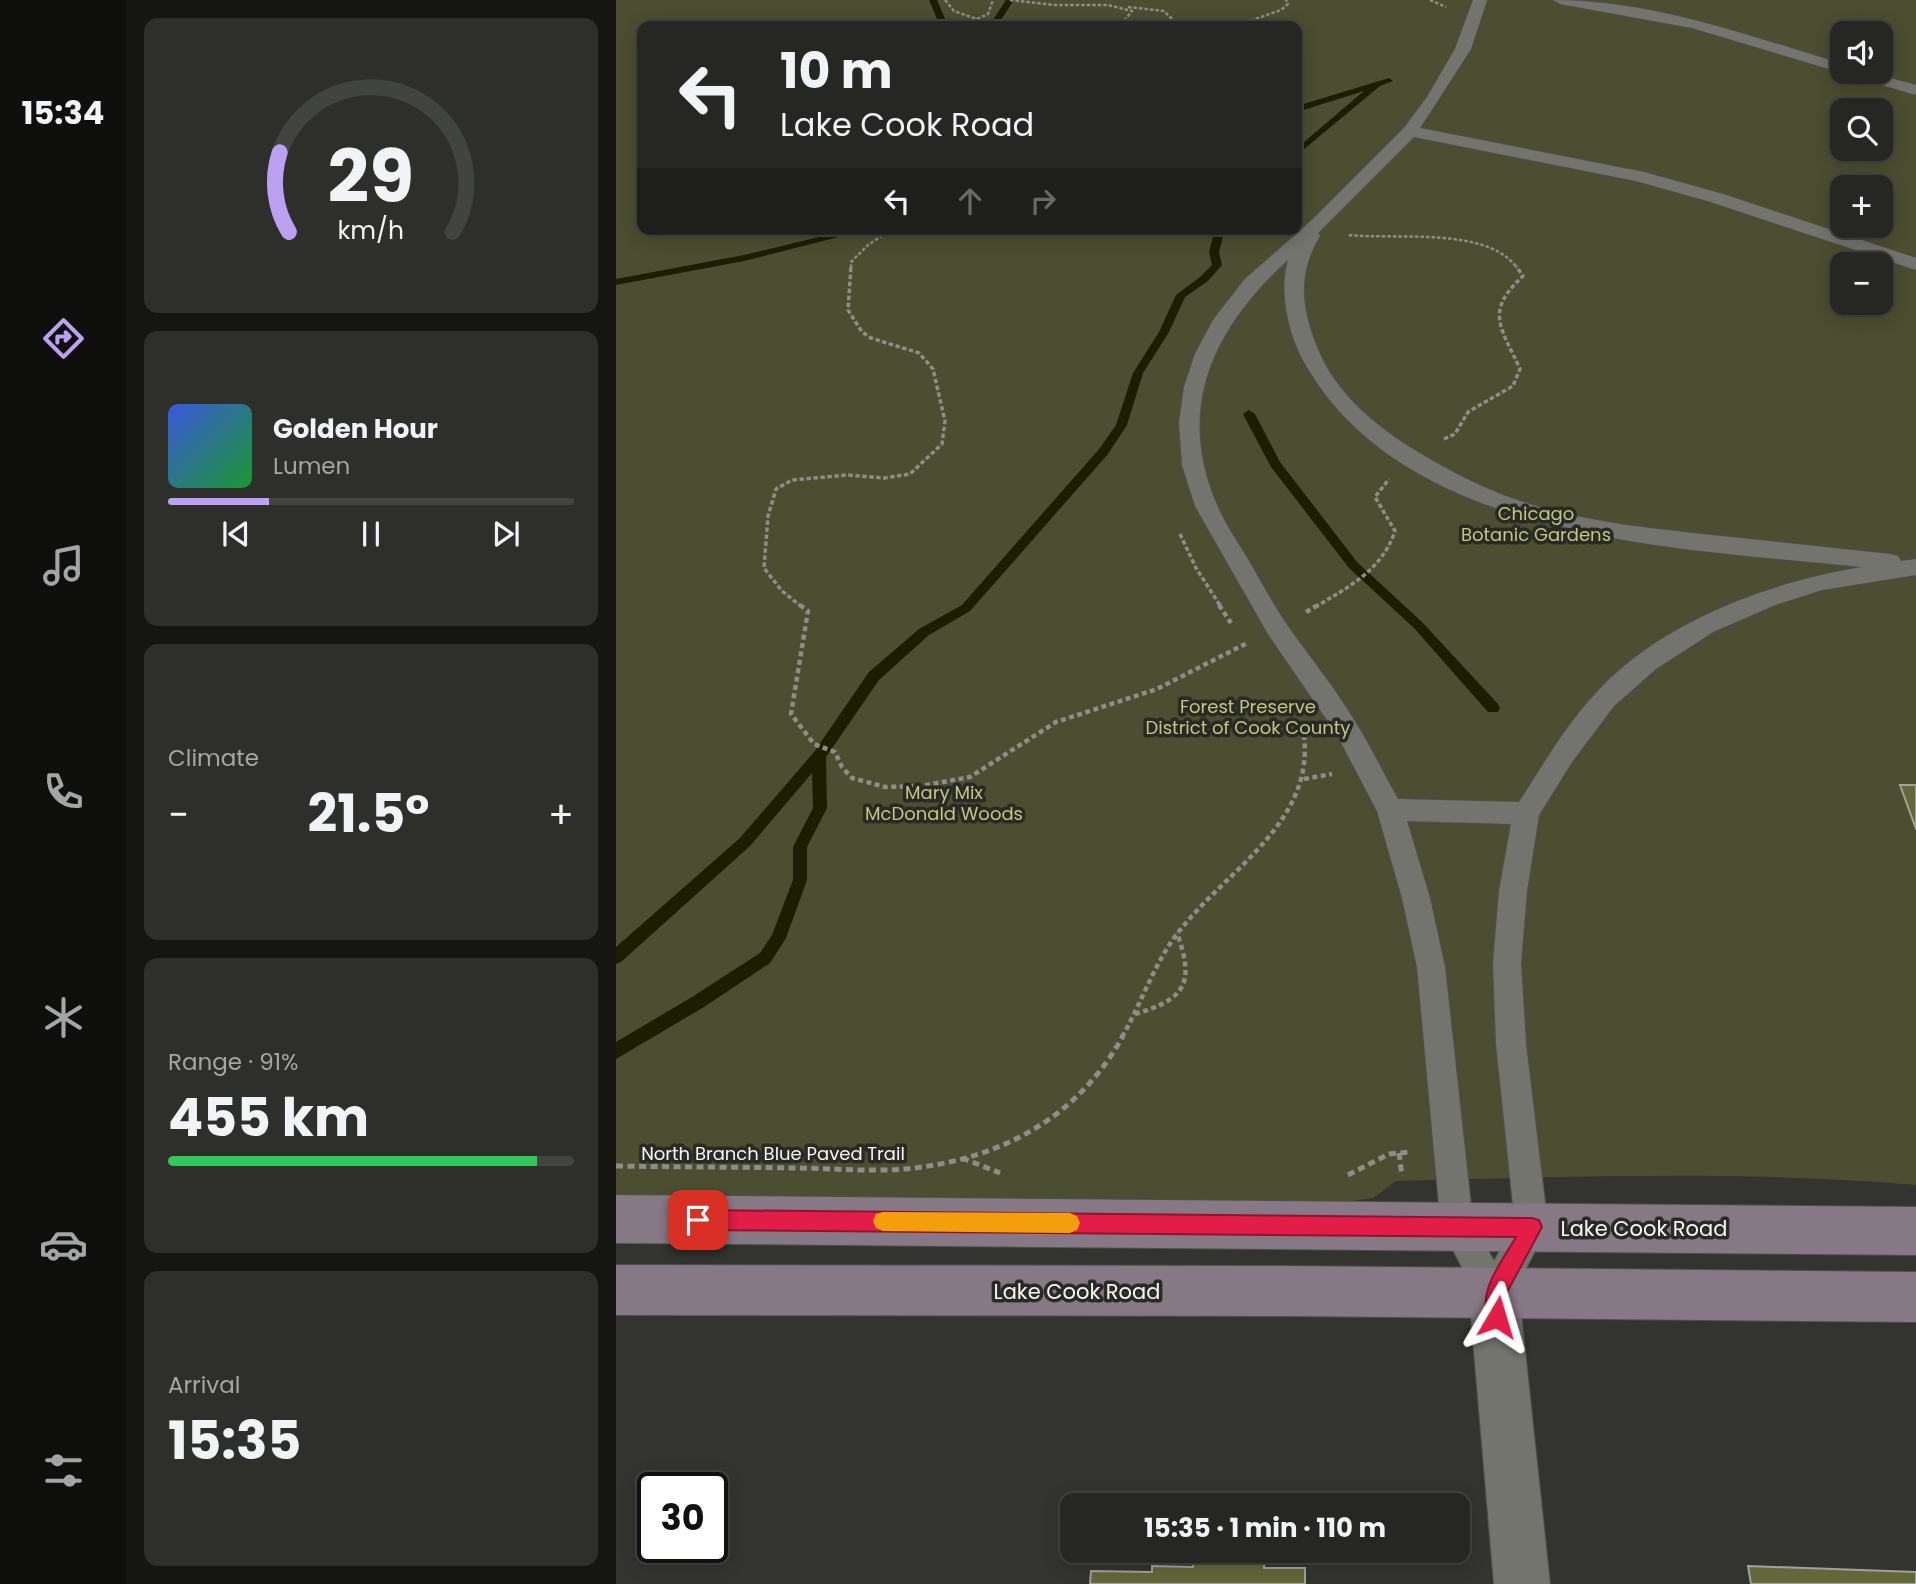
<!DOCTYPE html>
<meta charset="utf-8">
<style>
body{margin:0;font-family:Poppins,sans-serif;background:#2e2f2b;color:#f1f3f6;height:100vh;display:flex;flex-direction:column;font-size:26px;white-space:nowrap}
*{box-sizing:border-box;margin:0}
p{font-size:23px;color:#a4a5a6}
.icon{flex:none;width:38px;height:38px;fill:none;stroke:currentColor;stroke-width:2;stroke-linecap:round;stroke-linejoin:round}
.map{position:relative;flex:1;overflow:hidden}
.panel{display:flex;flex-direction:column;gap:18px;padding:18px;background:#151513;width:490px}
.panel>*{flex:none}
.guide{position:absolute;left:21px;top:21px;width:665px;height:214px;border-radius:14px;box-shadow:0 4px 18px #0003,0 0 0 2px #424441;background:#262723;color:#f1f3f6;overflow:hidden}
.controls{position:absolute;left:1214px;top:21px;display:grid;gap:14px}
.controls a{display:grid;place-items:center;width:63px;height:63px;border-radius:14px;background:#262723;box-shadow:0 4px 18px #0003,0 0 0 2px #424441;font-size:35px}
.speed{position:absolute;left:21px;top:1472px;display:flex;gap:14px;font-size:35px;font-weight:700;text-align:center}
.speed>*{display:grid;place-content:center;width:91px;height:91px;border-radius:50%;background:#262723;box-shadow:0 4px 18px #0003,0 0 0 2px #424441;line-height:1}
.speed .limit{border:4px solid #111;border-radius:10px;background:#fff;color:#111}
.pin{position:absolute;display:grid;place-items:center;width:60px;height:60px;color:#fff;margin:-30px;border-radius:14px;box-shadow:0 4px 10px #0006}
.me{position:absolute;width:77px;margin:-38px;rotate:7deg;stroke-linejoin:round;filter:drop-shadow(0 0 5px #0008)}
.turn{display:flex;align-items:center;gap:24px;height:147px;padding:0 28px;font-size:32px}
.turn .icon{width:91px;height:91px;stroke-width:2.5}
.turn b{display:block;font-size:49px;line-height:60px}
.lanes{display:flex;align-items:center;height:66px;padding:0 28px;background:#0003;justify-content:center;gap:35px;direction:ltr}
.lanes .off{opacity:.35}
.big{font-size:52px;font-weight:700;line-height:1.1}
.panel .card{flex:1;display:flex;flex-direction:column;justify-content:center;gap:10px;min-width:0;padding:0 24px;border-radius:14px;background:#2e2f2b}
.panel .dial{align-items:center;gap:0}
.dial svg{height:182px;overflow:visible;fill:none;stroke:#424441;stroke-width:7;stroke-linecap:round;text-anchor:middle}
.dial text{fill:#f1f3f6;stroke:none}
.song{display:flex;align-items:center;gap:21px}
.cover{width:84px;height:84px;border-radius:10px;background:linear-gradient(135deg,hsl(230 70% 55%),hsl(130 70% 35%))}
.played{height:7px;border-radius:4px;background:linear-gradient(90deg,#bca0f2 25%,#424441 25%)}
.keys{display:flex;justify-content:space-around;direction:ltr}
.heat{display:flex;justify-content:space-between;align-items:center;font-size:38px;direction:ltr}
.charge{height:10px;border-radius:5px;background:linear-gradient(90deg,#34c759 91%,#424441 0)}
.trip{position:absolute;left:444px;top:1493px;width:410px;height:70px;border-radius:14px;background:#262723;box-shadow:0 4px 18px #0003,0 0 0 2px #424441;font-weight:700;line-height:70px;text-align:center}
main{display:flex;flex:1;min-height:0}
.tabs{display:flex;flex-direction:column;width:126px;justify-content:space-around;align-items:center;background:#0f100e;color:#a4a5a6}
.tabs .icon{width:49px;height:49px}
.tabs .current{color:#bca0f2}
.tabs b{font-size:32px;color:#f1f3f6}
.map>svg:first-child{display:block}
.green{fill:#4b4e30;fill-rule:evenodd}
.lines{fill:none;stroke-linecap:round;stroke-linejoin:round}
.stream{fill:#1c1e00;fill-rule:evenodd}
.building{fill:#63673a;stroke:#a1a29c;stroke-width:2}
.lane-casing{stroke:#4f504c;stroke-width:2}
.street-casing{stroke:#4f504c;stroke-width:2}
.secondary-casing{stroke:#4f504c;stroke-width:2}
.path-far3{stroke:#8d8d89;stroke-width:2.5;stroke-dasharray:3.5 2;stroke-linecap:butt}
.path-far2{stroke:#8d8d89;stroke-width:3.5;stroke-dasharray:4.5 2.5;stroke-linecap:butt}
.path-far1{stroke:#8d8d89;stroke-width:4.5;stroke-dasharray:5 3.5;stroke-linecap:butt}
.path{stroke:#8d8d89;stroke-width:5;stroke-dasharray:7 4.5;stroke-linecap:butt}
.lane{fill:#73746e;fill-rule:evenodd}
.street{fill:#73746e;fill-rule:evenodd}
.secondary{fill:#877885;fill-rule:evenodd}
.route{fill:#e11d48;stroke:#92132f;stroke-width:2}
.slow{fill:#f59e0b}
.labels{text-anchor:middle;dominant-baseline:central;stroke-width:7;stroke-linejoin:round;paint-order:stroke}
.park-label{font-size:18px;fill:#c1c87f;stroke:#292a25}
.street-label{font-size:18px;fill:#f5f5f2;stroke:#292a25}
.near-street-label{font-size:21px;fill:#f5f5f2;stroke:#292a25}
</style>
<main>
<nav class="tabs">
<b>15:34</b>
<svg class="icon current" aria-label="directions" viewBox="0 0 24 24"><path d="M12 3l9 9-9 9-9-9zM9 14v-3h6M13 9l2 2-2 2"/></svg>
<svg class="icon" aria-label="music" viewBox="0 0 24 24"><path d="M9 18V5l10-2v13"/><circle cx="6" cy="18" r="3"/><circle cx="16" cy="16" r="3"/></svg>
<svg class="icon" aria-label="phone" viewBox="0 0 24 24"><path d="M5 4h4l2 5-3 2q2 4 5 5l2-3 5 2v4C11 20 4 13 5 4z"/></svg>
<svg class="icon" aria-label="climate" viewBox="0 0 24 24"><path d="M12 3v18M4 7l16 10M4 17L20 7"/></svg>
<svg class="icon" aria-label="car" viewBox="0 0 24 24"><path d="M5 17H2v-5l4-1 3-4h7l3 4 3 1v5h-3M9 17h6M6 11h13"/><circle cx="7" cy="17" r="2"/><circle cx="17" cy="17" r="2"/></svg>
<svg class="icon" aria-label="filters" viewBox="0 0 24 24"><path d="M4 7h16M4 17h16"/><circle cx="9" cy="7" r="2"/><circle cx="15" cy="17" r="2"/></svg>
</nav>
<section class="panel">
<div class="card dial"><svg viewBox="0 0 100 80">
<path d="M14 69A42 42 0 1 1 86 69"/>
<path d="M14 69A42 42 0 0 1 10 34" stroke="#bca0f2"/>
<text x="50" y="56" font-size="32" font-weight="700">29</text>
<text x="50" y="72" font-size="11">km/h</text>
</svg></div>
<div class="card">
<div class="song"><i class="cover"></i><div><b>Golden Hour</b><p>Lumen</p></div></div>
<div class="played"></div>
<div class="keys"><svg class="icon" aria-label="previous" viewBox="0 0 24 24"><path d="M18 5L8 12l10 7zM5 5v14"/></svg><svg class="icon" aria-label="pause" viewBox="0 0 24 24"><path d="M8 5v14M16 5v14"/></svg><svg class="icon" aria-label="next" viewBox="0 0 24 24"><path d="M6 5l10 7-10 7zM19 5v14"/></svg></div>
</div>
<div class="card"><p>Climate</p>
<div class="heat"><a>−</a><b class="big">21.5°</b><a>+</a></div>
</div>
<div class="card"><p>Range · 91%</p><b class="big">455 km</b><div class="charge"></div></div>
<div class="card"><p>Arrival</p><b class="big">15:35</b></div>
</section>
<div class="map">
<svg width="1300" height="1584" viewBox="0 0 1300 1584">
<rect width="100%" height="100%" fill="#33342f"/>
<path class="green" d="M 0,0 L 1300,0 L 1300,1185 C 1129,1170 952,1177 780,1181 L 757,1198 L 723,1203 L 0,1197 ZM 26,26 L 681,26 L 681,229 L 26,229 ZM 1227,33 L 1265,33 L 1265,72 L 1227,72 ZM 1227,110 L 1265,110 L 1265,149 L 1227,149 ZM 1227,187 L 1265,187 L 1265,226 L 1227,226 ZM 1227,264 L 1265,264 L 1265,303 L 1227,303 Z"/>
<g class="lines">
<path class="stream" d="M 313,0 L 321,0 L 332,26 L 324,26 Z
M 390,0 L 398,0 L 381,26 L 373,26 Z
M 773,78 L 777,81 L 764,86 L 681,155 L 681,148 L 748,91 L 681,112 L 681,106 Z
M 236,229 L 254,229 L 128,261 L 0,285 L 0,279 L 128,255 Z
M 599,229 L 609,229 L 603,252 L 606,265 L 592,281 L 569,297 L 553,332 L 527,373 L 511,425 L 492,454 L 354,611 L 313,635 L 263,680 L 210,757 L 211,808 L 191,847 L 191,880 L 170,938 L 154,963 L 88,1007 L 0,1059 L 0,1042 L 76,997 L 144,953 L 156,935 L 177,880 L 177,847 L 197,808 L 196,773 L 134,846 L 5,962 L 0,964 L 0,947 L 124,838 L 198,752 L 253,672 L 303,629 L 346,605 L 484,448 L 500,425 L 517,373 L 543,332 L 560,295 L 584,277 L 596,265 L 593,252 Z
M 633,410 L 639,414 L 664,462 L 741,562 L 806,622 L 882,704 L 884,708 L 882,712 L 872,712 L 798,628 L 733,568 L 655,467 L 627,414 Z"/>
</g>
<path class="building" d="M 1284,785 L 1300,785 L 1300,830 L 1300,829 Z
M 577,1558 L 649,1558 L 648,1568 L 689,1568 L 689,1584 L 474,1584 L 475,1571 L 536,1572 L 536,1566 L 577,1567 Z
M 1132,1566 L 1300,1572 L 1300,1584 L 1135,1584 Z"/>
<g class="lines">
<defs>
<path id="lane" d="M 857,0 L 871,0 L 855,49 L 804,128 L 1028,172 L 1107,194 L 1300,258 L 1300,270 L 1095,202 L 1020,181 L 798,137 L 702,233 L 704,236 C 681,274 685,307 701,347 C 719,393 760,427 802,452 C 835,472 870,490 907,502 C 968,522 1032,528 1095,535 C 1155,541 1214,548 1274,554 L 1282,556 L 1285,561 L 1300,559 L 1300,575 L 1206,590 L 1159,605 L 1097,632 L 1040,669 L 998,706 L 956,762 L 923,815 L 911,891 L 905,963 L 910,1044 L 932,1227 L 890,1306 L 878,1311 L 866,1306 L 825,1227 L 801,967 L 786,898 L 761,811 L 720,733 L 652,634 L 579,506 L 566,465 L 563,422 L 568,387 L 579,354 L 597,320 L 628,280 L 695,221 L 788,128 L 811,97 L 839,49 ZM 672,260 C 662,296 674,341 694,372 C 799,543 1068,548 1246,567 C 1154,582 1044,622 980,693 C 950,725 927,765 903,802 L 782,799 C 767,773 754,745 738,720 C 718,687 693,656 671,625 C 657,604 645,582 633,561 C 622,543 609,524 601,505 C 558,407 599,326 672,260 ZM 791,821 L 895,824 L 883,891 L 877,963 L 880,1044 L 899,1224 L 878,1261 L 857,1223 L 829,967 L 814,898 Z
M 937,0 C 1036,0 1133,36 1227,64 L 1227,72 L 1252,72 L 1300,85 L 1300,95 L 1076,28 L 944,4 Z"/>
<path id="street" d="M 878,1269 L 895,1277 L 903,1294 L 934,1584 L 878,1584 L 853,1294 L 861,1277 Z"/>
<path id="secondary" d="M 0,1195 L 1300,1207 L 1300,1255 L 0,1243 Z
M 0,1265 L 669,1266 L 1300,1272 L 1300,1322 L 669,1316 L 0,1315 Z"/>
</defs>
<use href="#lane" class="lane-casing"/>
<use href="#street" class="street-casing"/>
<use href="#secondary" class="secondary-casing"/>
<path class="path-far3" d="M 329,0 L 338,11 L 361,19 L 353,26
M 394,0 L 439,5 L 492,5 L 516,11 L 504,26
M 814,0 L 830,7
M 512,7 L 548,11 L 563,26
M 361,19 L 372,14 L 377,0
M 619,26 L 665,10 L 672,4 L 670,0
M 413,229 L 441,234 L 468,229
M 733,235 C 778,240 872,226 901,268
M 235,268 L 235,262 L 252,245 L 276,229"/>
<path class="path-far2" d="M 828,439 L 839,434 L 852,412 L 897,386 L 904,369 C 885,327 868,312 907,276 L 900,266
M 564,534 L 580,568 L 605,607
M 186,607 L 166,591 L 148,568 L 152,516 L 160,489 L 176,480 L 231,475 L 268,478 L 294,474 L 326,444 L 329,421 L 317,369 L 303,353 L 255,338 L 246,332 L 232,310 L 235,266
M 699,607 C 733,587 766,570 779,531 L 759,497 L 773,479"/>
<path class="path-far1" d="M 184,605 L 192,611 L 175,714 L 198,744 L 219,752 L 226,767 L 236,778 L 269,787 L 305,786 L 354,777 L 440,722 L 541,689 L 631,643
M 603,605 L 615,623
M 690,612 L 702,605
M 688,779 L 716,774
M 519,1014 C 570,999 579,983 561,933
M 506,1037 C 525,1004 538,964 561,934 C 610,869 703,822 687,729"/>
<path class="path" d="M 783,1153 L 786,1176
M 346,1158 L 384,1173
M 0,1166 C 59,1167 118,1167 176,1168 C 213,1168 252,1172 289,1169 C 383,1160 461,1119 507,1036
M 732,1175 L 773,1154 L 794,1152"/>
<use href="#lane" class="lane"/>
<use href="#street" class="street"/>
<use href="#secondary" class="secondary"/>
</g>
<path class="route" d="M 82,1210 L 916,1218 L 923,1220 L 926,1227 L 889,1296 L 891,1317 L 888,1325 L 881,1328 L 873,1325 C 860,1292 884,1265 900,1237 L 82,1230 L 75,1227 L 72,1220 L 75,1213 Z"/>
<path class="slow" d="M 267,1212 L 454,1213 L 461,1216 L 464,1223 L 461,1230 L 454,1233 L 267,1231 L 260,1228 L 257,1221 L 260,1214 Z"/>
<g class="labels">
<g class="park-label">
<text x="920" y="513">Chicago<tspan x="920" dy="21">Botanic Gardens</tspan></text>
<text x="632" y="706">Forest Preserve<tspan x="632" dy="21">District of Cook County</tspan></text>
<text x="328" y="792">Mary Mix<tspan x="328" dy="21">McDonald Woods</tspan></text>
</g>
<g class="street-label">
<text x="157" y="1153">North Branch Blue Paved Trail</text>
</g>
<g class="near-street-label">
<text x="1028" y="1228">Lake Cook Road</text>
<text x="461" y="1291">Lake Cook Road</text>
</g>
</g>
</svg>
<div class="controls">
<a><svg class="icon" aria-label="sound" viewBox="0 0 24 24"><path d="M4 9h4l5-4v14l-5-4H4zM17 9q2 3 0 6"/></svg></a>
<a><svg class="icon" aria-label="search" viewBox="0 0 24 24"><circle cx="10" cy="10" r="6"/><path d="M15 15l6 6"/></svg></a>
<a>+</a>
<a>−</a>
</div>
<div class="speed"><div class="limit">30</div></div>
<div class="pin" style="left:82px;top:1220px;background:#d93025"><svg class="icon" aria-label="arrive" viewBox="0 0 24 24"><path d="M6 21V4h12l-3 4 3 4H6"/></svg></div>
<svg class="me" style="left:881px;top:1317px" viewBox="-20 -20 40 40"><path d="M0-17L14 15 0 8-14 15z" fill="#e11d48" stroke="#fff" stroke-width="4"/></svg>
<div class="trip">15:35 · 1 min · 110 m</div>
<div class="guide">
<div class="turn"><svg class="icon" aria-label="left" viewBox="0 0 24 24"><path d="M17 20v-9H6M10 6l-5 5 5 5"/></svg><div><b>10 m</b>Lake Cook Road</div></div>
<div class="lanes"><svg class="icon" aria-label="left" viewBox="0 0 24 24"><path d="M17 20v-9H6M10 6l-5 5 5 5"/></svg><svg class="icon off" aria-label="ahead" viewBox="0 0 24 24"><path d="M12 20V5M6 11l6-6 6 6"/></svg><svg class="icon off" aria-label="right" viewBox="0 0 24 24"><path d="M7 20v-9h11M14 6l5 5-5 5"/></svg></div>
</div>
</div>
</main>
